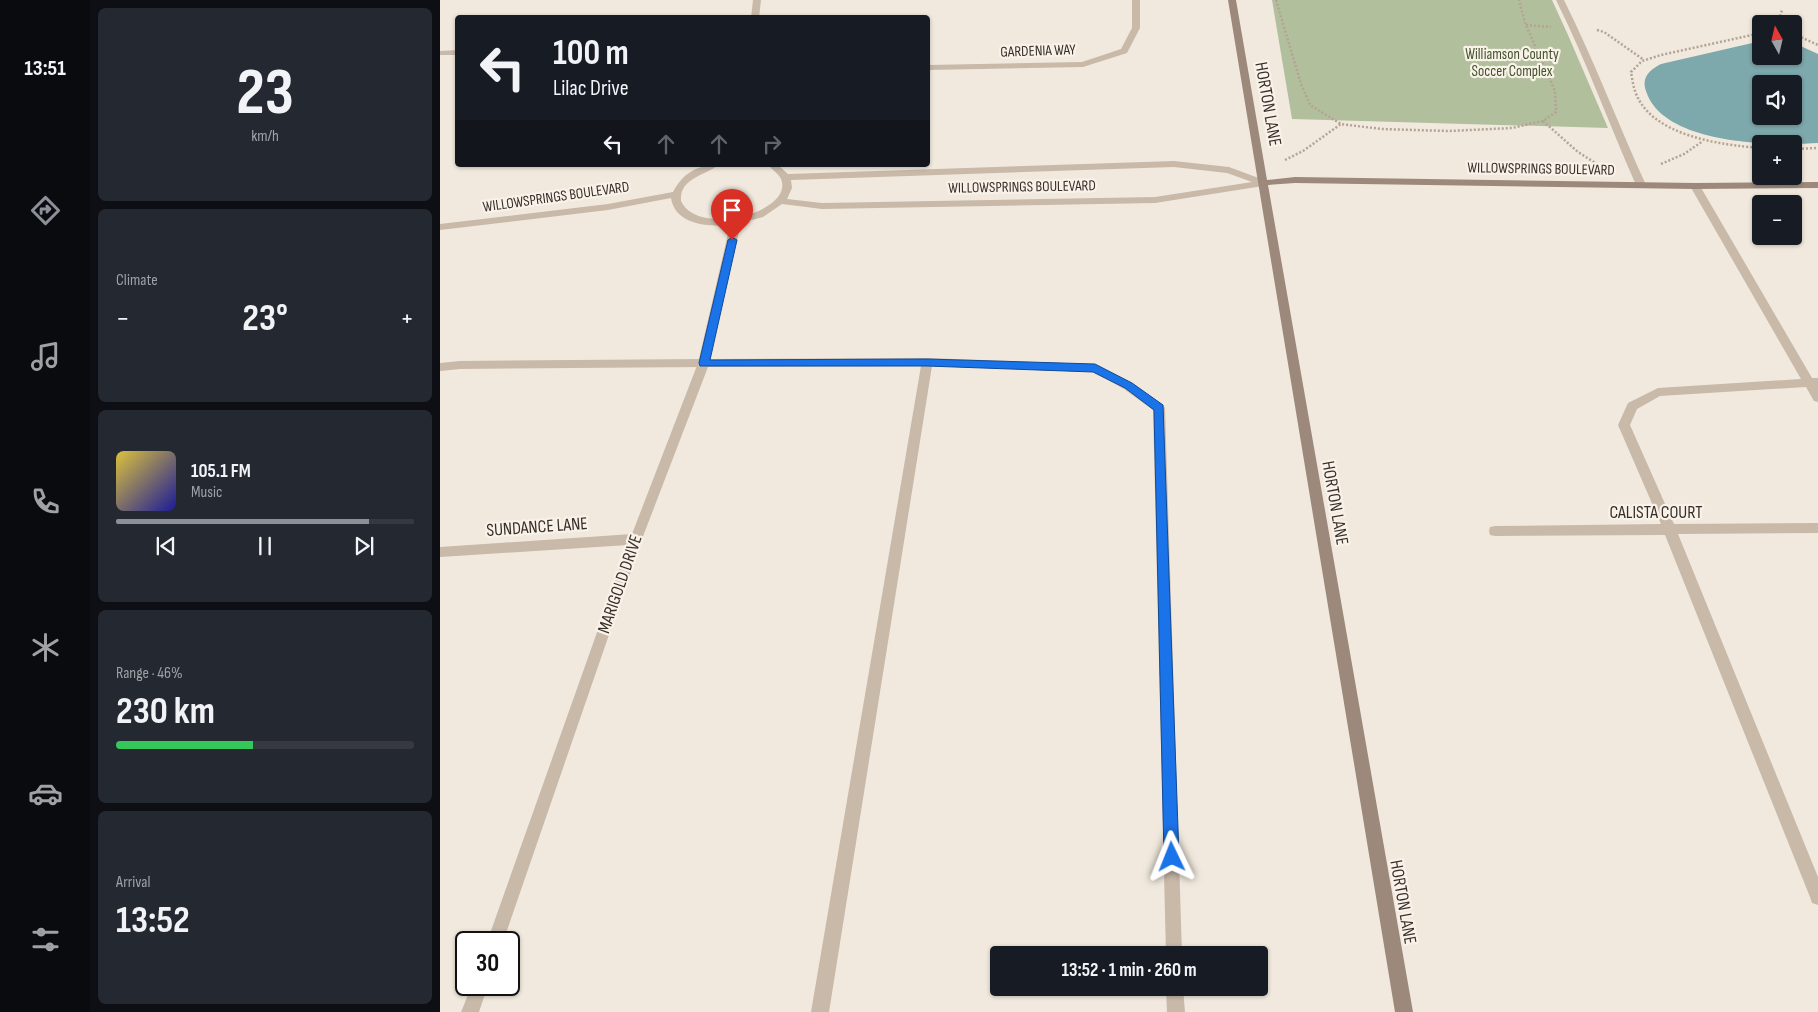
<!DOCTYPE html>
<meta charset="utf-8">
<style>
body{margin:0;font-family:"Sofia Sans Condensed",sans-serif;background:#242831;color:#f1f3f6;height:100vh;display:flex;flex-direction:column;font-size:19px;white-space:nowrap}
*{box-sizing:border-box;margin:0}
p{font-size:16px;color:#9ea1a6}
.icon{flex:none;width:28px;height:28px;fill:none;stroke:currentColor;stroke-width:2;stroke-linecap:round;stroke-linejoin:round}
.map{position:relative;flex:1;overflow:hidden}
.sheet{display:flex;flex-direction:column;gap:8px;padding:8px;background:#0d0f14;width:350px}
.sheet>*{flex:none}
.banner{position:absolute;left:15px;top:15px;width:475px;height:152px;border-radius:5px;box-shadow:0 1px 4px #0004;background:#171b24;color:#f1f3f6;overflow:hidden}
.needle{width:32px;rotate:352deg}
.fabs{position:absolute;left:1312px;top:15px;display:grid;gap:10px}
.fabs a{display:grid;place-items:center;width:50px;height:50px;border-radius:5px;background:#171b24;box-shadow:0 1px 4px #0004;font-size:25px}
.speed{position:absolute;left:15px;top:931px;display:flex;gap:10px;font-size:25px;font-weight:700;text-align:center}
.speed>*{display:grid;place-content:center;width:65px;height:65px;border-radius:50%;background:#171b24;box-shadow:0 1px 4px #0004;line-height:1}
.speed .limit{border:2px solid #111;border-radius:8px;background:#fff;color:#111}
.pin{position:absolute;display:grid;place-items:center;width:42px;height:42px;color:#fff;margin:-51px -21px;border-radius:50% 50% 50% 0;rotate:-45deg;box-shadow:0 0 5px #0007}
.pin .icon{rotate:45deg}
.me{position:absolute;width:55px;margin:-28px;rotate:358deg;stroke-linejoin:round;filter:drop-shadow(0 0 4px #0008)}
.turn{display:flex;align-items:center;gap:18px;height:105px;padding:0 15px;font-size:22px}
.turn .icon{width:65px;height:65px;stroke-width:2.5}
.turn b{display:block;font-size:35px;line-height:42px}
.lanes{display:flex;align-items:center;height:48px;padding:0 15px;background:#0003;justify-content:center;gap:25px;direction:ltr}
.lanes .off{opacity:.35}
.big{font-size:38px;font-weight:700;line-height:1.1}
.sheet .card{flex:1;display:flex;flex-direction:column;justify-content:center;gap:8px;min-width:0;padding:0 18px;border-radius:8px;background:#242831}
.sheet .dial{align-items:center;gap:0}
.dial b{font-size:65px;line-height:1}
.song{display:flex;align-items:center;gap:15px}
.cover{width:60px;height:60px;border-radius:8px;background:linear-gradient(135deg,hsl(50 70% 55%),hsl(240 70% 35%))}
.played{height:5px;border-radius:2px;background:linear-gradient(90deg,#8c9099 85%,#363941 85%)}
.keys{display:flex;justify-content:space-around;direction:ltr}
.heat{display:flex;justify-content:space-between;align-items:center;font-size:28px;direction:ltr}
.charge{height:8px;border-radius:4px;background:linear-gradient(90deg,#34c759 46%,#363941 0)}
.trip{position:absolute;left:550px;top:946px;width:278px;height:50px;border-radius:5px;background:#171b24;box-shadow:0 1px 4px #0004;font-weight:700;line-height:50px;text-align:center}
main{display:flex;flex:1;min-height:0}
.tabs{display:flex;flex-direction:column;width:90px;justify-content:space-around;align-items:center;background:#090b0e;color:#9ea1a6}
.tabs .icon{width:35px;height:35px}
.tabs .current{color:#8c9099}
.tabs b{font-size:22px;color:#f1f3f6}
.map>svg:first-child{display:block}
.green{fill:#b2bf9d}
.water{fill:#7da8ac;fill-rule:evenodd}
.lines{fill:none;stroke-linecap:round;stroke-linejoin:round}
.path{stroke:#b4a393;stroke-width:2.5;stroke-dasharray:2 2;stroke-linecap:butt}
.lane{fill:#c8b9a9;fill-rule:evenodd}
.street{fill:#c8b9a9;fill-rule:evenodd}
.secondary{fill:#9c897b;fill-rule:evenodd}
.route{fill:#1a73e8;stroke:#114b97}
.labels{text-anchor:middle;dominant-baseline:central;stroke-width:4.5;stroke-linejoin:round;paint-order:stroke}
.far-street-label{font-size:15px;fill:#362e29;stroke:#f9f2e9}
.far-park-label{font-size:15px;fill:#43532e;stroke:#f9f2e9}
.street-label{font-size:18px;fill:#362e29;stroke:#f9f2e9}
</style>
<main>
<nav class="tabs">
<b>13:51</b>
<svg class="icon current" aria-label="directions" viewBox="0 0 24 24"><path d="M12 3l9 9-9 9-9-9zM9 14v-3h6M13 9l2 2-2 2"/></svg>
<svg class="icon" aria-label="music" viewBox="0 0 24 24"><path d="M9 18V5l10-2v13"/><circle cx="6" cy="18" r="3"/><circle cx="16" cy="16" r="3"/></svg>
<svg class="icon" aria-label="phone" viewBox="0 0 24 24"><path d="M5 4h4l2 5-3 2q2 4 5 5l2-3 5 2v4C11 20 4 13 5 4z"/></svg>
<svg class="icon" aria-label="climate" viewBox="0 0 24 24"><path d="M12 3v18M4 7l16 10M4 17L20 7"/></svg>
<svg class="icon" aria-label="car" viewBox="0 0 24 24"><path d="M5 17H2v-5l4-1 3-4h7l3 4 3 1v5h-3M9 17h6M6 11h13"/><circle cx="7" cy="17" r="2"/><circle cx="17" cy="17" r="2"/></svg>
<svg class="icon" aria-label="filters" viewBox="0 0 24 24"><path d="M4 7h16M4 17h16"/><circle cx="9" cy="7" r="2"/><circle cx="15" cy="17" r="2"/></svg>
</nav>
<section class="sheet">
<div class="card dial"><b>23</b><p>km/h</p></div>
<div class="card"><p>Climate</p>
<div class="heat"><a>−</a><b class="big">23°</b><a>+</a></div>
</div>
<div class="card">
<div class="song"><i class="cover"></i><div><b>105.1 FM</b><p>Music</p></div></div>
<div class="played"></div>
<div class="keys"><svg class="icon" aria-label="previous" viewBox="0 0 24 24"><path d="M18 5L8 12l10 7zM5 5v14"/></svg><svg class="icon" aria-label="pause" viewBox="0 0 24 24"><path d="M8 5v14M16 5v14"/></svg><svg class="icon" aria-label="next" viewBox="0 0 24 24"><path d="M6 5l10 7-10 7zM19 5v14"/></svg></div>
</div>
<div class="card"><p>Range · 46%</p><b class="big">230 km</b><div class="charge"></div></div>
<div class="card"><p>Arrival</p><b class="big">13:52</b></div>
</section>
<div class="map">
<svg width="1378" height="1012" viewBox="0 0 1378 1012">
<rect width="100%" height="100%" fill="#f1e9dd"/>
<path class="green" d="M 832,0 L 1112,0 L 1128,35 L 1168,128 L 852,119 Z"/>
<path class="water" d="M 1321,41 L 1321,56 L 1354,56 L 1354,43 L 1378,54 L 1378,143 C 1333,146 1223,145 1206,91 C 1201,77 1210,70 1221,64 ZM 1321,84 L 1354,84 L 1354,116 L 1321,116 Z"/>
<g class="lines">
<path class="path" d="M 836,0 L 861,84 L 870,105 L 901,124 L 941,129 L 1009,131 L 1072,128 L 1103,121 L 1116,112 L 1115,91 L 1085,23 L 1079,0
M 1338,24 L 1342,10
M 1086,25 L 1111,27
M 1157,30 L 1164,32 L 1204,60
M 1321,33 L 1221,55 L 1202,61 L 1191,72 C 1192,78 1193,85 1195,91 C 1210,136 1281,145 1321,148
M 1354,34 L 1378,45
M 1103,121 L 1138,152 L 1157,164
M 1354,149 L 1378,148
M 845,160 L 863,151 L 901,124
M 1221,164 L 1244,154 L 1263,141"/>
<path class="lane" d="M 1116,0 L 1124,0 C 1154,60 1178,124 1206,185 L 1204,187 L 1198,187 L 1196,185 C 1169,124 1146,60 1116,0 Z
M 264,359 L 270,363 L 264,367 L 20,369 L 0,371 L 0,363 L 20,361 Z"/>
<path class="street" d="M 313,0 L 321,0 L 319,18 L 311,18 Z
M 692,0 L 700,0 L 700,28 L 687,53 L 643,67 L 488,70 L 488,65 L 642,62 L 681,49 L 692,28 Z
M 18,50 L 18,55 L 0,55 L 0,51 Z
M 734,161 L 789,167 L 824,180 L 828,183 L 823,186 L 715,203 L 382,209 L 342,204 L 323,217 L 301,223 L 270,359 L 487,358 L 655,364 L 692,383 L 723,405 L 725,408 L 742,955 L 726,955 L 713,410 L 684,389 L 653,372 L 492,366 L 389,1012 L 371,1012 L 481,366 L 268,367 L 202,539 L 63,942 L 47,942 L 188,545 L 0,557 L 0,547 L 192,534 L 258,363 L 290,225 C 269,227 235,225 231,198 L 168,210 L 0,230 L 0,224 L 168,204 L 233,192 C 243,173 257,165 278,165 C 265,176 239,178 241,201 C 258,238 355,212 341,179 C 339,174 332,170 328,165 L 338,165 L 348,174 ZM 734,167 L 787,173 L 812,182 L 715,197 L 382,203 L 347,199 L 352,188 L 351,180 Z
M 1255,183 L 1260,186 L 1372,378 L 1378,378 L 1378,402 L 1374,401 L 1366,387 L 1220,396 L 1197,409 L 1190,425 L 1234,524 L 1378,523 L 1378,533 L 1238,534 L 1378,877 L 1378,905 L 1372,903 L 1370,897 L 1225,535 L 1055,536 L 1050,535 L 1049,531 L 1050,527 L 1055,526 L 1221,524 L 1178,425 L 1188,403 L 1218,388 L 1361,379 L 1250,186 Z
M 32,985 L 48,985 L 39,1012 L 21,1012 Z
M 726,988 L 743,988 L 745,1012 L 727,1012 Z"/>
<path class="secondary" d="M 788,0 L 796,0 L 827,180 L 855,177 L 1255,183 L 1378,182 L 1378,188 L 1255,189 L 855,183 L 828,185 L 973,1012 L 955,1012 Z"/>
</g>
<path class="route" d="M 292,237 L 297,240 L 270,360 L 487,359 L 655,364 L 692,383 L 723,405 L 739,857 L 737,862 L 732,865 L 727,862 L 724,857 L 714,410 L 685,388 L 653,372 L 487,366 L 260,366 L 259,363 L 288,240 Z"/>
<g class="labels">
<g class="far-street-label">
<text transform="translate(598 51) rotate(-2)">GARDENIA WAY</text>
<text transform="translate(1101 169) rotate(1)">WILLOWSPRINGS BOULEVARD</text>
<text transform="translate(582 187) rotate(-1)">WILLOWSPRINGS BOULEVARD</text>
<text transform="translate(116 197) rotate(-8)">WILLOWSPRINGS BOULEVARD</text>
</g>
<g class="far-park-label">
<text x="1072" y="54">Williamson County<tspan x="1072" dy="17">Soccer Complex</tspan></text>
</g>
<g class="street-label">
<text transform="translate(828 104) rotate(80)">HORTON LANE</text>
<text transform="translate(895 503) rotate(80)">HORTON LANE</text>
<text x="1216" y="512">CALISTA COURT</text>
<text transform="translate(97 527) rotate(-4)">SUNDANCE LANE</text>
<text transform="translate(180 584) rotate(-71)">MARIGOLD DRIVE</text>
<text transform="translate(963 902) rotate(80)">HORTON LANE</text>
</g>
</g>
</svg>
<div class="fabs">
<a><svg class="needle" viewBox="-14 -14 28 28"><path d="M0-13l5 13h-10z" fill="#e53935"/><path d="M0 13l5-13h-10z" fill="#9ea1a6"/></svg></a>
<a><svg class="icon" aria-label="sound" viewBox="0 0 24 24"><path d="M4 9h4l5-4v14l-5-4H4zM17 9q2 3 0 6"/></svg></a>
<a>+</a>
<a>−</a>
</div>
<div class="speed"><div class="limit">30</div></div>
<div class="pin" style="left:292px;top:240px;background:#d93025"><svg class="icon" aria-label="arrive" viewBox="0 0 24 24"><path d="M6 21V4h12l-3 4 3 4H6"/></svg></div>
<svg class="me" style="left:732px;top:857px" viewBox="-20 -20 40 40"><path d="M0-17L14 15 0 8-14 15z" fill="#1a73e8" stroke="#fff" stroke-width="4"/></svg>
<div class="trip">13:52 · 1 min · 260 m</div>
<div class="banner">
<div class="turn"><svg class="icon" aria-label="left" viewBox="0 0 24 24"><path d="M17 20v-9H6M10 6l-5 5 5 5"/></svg><div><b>100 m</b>Lilac Drive</div></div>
<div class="lanes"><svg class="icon" aria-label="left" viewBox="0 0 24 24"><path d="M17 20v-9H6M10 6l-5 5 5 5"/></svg><svg class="icon off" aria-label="ahead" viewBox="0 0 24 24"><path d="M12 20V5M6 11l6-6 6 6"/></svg><svg class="icon off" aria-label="ahead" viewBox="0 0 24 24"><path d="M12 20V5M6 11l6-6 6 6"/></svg><svg class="icon off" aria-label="right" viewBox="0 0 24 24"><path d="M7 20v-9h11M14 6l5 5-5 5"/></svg></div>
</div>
</div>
</main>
